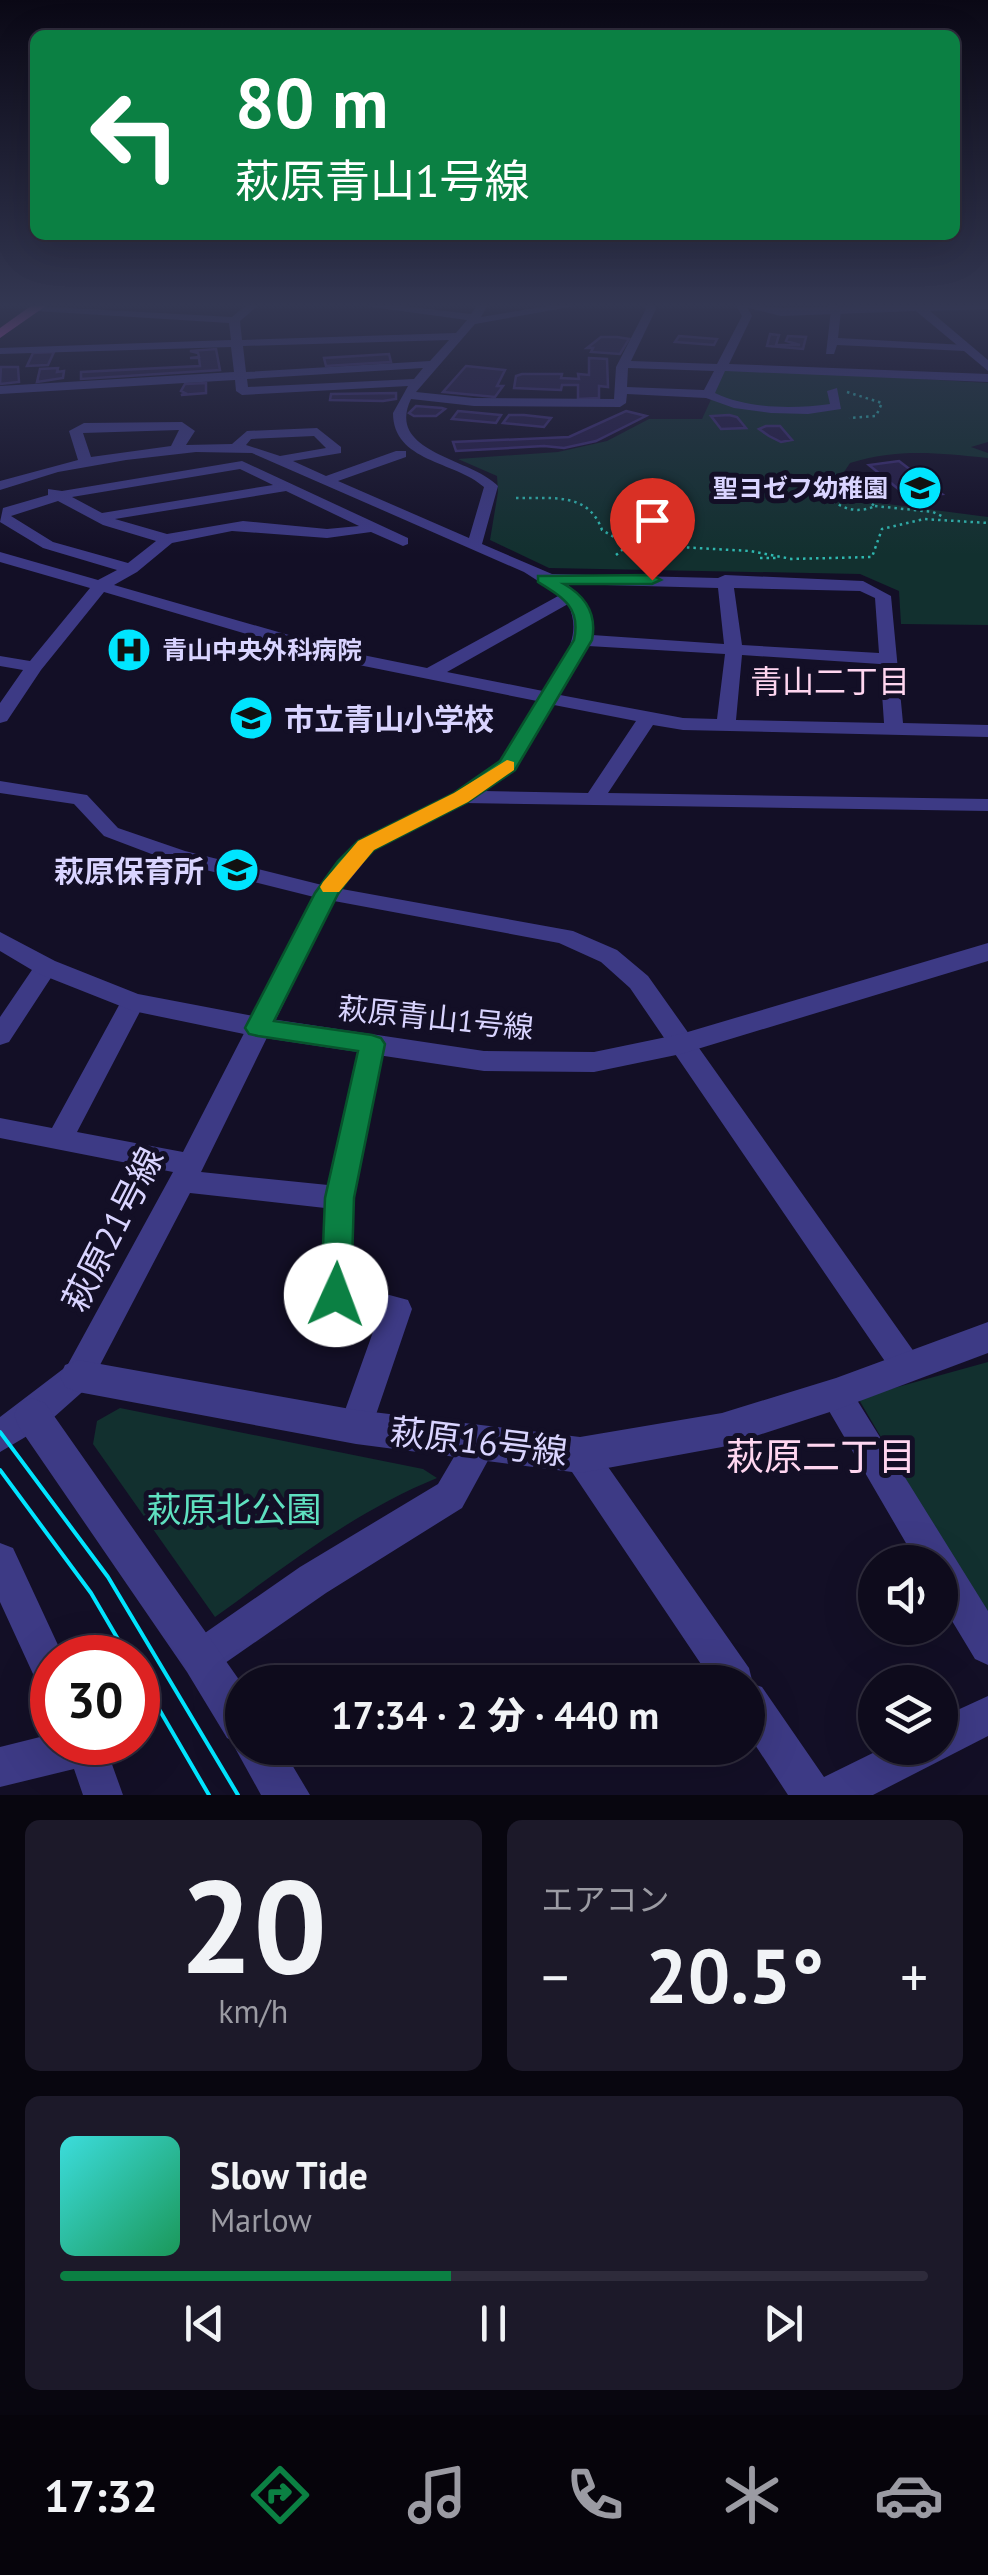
<!DOCTYPE html>
<html lang="ja">
<meta charset="utf-8">
<style>
body{margin:0;font-family:"PT Sans","Noto Sans JP",sans-serif;background:#1c1929;color:#f1f3f6;height:100vh;display:flex;flex-direction:column;font-size:38px;white-space:nowrap}
*{box-sizing:border-box;margin:0}
p{font-size:32px;color:#9b9ba3}
.icon{flex:none;width:55px;height:55px;fill:none;stroke:currentColor;stroke-width:2;stroke-linecap:round;stroke-linejoin:round}
.map{position:relative;height:1795px;overflow:hidden}
.details{display:flex;flex-direction:column;gap:25px;padding:25px;background:#08060f;flex:1}
.details>*{flex:none}
.hud{position:absolute;left:30px;top:30px;width:930px;height:210px;border-radius:15px;box-shadow:0 10px 40px #0002,0 0 0 2px #2e2b3b;background:#0b8043;color:#fff;overflow:hidden}
.fabs{position:absolute;left:858px;top:1545px;display:grid;gap:20px}
.fabs a{display:grid;place-items:center;width:100px;height:100px;border-radius:50%;background:#0e0b1c;box-shadow:0 10px 40px #0002,0 0 0 2px #2e2b3b;font-size:50px}
.speed{position:absolute;left:30px;top:1635px;display:flex;gap:20px;font-size:50px;font-weight:700;text-align:center}
.speed>*{display:grid;place-content:center;width:130px;height:130px;border-radius:50%;background:#0e0b1c;box-shadow:0 10px 40px #0002,0 0 0 2px #2e2b3b;line-height:1}
.speed .limit{border:15px solid #d22;background:#fff;color:#111}
.pin{position:absolute;display:grid;place-items:center;width:85px;height:85px;color:#fff;margin:-102px -42px;border-radius:50% 50% 50% 0;rotate:-45deg;box-shadow:0 0 10px #0007}
.pin .icon{rotate:45deg}
.me{position:absolute;width:110px;margin:-55px;rotate:2deg;stroke-linejoin:round;filter:drop-shadow(0 0 8px #0008)}
.turn{display:flex;align-items:center;gap:35px;height:210px;padding:0 40px;font-size:45px}
.turn .icon{width:130px;height:130px;stroke-width:2.5}
.turn b{display:block;font-size:70px;line-height:85px}
.big{font-size:75px;font-weight:800;line-height:1.1}
.details .card{flex:1;display:flex;flex-direction:column;justify-content:center;gap:15px;min-width:0;padding:0 35px;border-radius:15px;background:#1c1929}
.details .dial{align-items:center;gap:0}
.dial b{font-size:130px;line-height:1}
.song{display:flex;align-items:center;gap:30px}
.cover{width:120px;height:120px;border-radius:15px;background:linear-gradient(135deg,hsl(180 70% 55%),hsl(150 70% 35%))}
.played{height:10px;border-radius:5px;background:linear-gradient(90deg,#0b8043 45%,#2e2b3b 45%)}
.keys{display:flex;justify-content:space-around;direction:ltr}
.heat{display:flex;justify-content:space-between;align-items:center;font-size:55px;direction:ltr}
.details .tiles{flex:1;display:grid;gap:25px;grid-template-columns:1fr 1fr}
.card:last-child{grid-column:span 2}
.trip{position:absolute;left:225px;top:1665px;width:540px;height:100px;border-radius:50px;background:#0e0b1c;box-shadow:0 10px 40px #0002,0 0 0 2px #2e2b3b;font-weight:800;line-height:100px;text-align:center}
.menu{display:flex;height:160px;justify-content:space-around;align-items:center;background:#06040b;color:#9b9ba3}
.menu .icon{width:70px;height:70px}
.menu .selected{color:#0b8043}
.menu b{font-size:45px;color:#f1f3f6}
.map>svg:first-child{display:block}
.green{fill:#12302f}
.building{fill:#241b47;stroke:#3b2d73;stroke-width:2.5}
.lines{fill:none;stroke-linecap:round;stroke-linejoin:round}
.path{stroke:#2fb8b0;stroke-width:2.5;stroke-dasharray:2.5 4;stroke-linecap:butt}
.minor{fill:#3d3a85;fill-rule:evenodd}
.tertiary{fill:#3d3a85;fill-rule:evenodd}
.trunk{fill:#e055d1;fill-rule:evenodd}
.tram{stroke:#00e5ff;stroke-width:4}
.route{fill:#0b8043;stroke:#07532c;stroke-width:2.5}
.slow{fill:#f59e0b}
.labels{text-anchor:middle;dominant-baseline:central;stroke-width:10;stroke-linejoin:round;paint-order:stroke}
.far-poi-label{font-size:25px;font-weight:bold;fill:#d9d4ff;stroke:#130f26;text-anchor:end}
.poi-label{font-size:30px;font-weight:bold;fill:#d9d4ff;stroke:#130f26;text-anchor:start}
.street-label{font-size:30px;fill:#d9d4ff;stroke:#130f26}
.neighbourhood-label{font-size:32px;fill:#ffd6f0;stroke:#130f26}
.near-street-label{font-size:35px;fill:#d9d4ff;stroke:#130f26}
.near-park-label{font-size:35px;fill:#5fe0c0;stroke:#130f26}
.near-neighbourhood-label{font-size:38px;fill:#ffd6f0;stroke:#130f26}
</style>
<div class="map">
<svg width="988" height="1795" viewBox="0 0 988 1795">
<rect width="100%" height="100%" fill="#130f26"/>
<path class="green" d="M 726,367 L 988,383 L 988,442 L 971,447 L 988,453 L 988,458 C 938,453 898,448 850,463 L 844,472 L 854,479 L 855,487 L 880,503 L 988,517 L 988,625 L 901,624 L 899,591 L 860,574 L 549,568 L 490,540 L 498,492 L 497,476 L 458,459 L 558,452 L 607,441 L 649,419 L 702,419 Z
M 988,1362 L 988,1619 L 858,1398 Z
M 120,1408 L 423,1469 L 437,1478 C 354,1512 287,1565 215,1617 L 93,1444 L 97,1421 Z"/>
<path class="building" d="M 770,334 L 779,335 L 776,345 L 800,345 L 786,341 L 788,336 L 806,337 L 803,349 L 767,346 Z
M 679,336 L 717,339 L 714,345 L 675,342 Z
M 601,337 L 617,337 L 629,339 L 620,354 L 591,352 L 593,348 L 587,348 Z
M 216,349 L 220,370 L 81,379 L 81,372 L 200,366 L 199,358 L 190,358 L 199,357 L 198,353 L 190,351 Z
M 54,352 L 48,365 L 27,366 L 33,353 Z
M 389,354 L 391,362 L 326,366 L 324,358 Z
M 589,358 L 607,359 L 608,387 L 599,386 L 599,398 L 578,399 L 578,385 L 562,385 L 561,390 L 514,388 L 516,376 L 522,374 L 562,374 L 561,378 L 579,379 L 578,374 L 589,375 Z
M 466,366 L 505,370 L 497,386 L 503,386 L 495,397 L 443,392 Z
M 1,367 L 18,367 L 19,382 L 0,384 Z
M 58,368 L 57,372 L 64,371 L 63,378 L 37,382 L 40,369 Z
M 206,383 L 206,393 L 181,395 L 185,393 L 181,391 L 185,384 Z
M 396,393 L 396,399 L 383,401 L 330,400 L 331,394 Z
M 416,406 L 442,408 L 445,409 L 436,416 L 414,416 L 409,413 Z
M 458,411 L 501,415 L 496,423 L 452,419 Z
M 626,411 L 646,416 L 596,441 L 564,448 L 544,446 L 456,451 L 453,442 L 569,437 Z
M 509,415 L 524,415 L 551,418 L 544,427 L 503,423 Z
M 729,415 L 737,417 L 746,428 L 721,429 L 711,416 Z
M 766,426 L 780,426 L 792,440 L 781,442 L 769,436 L 759,429 Z
M 899,461 L 942,494 L 908,497 L 869,465 Z"/>
<g class="lines">
<path class="path" d="M 847,392 L 882,403 L 876,416 L 849,418
M 835,475 L 848,478 L 848,488 L 875,506 C 848,518 831,500 810,484 L 813,478 Z
M 787,480 L 810,484
M 516,498 C 551,499 588,491 602,530 L 626,544 L 750,551 L 792,559
M 875,506 L 933,512 L 944,517
M 616,555 L 644,532
M 760,558 L 776,558
M 790,559 L 872,557 L 882,529 L 924,519 L 988,523"/>
<path class="minor" d="M 249,303 L 261,303 L 240,321 L 242,340 L 456,333 L 467,320 L 343,303 L 378,303 L 471,314 L 479,303 L 489,303 L 481,317 L 565,303 L 592,303 L 475,324 L 416,392 L 474,398 L 614,399 L 616,367 L 646,309 L 642,303 L 652,303 L 656,309 L 631,361 L 717,364 L 742,316 L 735,303 L 745,303 L 752,316 L 729,364 L 988,374 L 988,382 L 725,371 L 715,393 C 748,409 794,409 830,404 L 827,391 L 837,388 L 841,409 L 808,414 L 771,413 L 734,408 L 706,398 L 627,394 L 626,403 L 620,407 L 474,406 L 411,399 C 385,453 472,458 498,486 L 482,544 L 552,574 L 718,578 L 725,575 L 863,581 L 891,596 L 903,723 L 988,725 L 988,737 L 683,730 L 653,725 L 608,793 L 988,799 L 988,811 L 465,803 L 374,850 L 342,889 L 573,931 L 617,950 L 648,976 L 917,1356 L 922,1366 L 917,1376 L 906,1380 L 895,1376 L 630,988 L 601,962 L 559,943 L 334,901 L 201,1172 L 328,1185 L 359,1044 L 363,1038 L 381,1038 L 385,1044 L 354,1198 L 352,1285 L 408,1300 L 412,1309 L 368,1438 L 356,1442 L 344,1438 L 339,1427 L 378,1318 L 325,1304 L 321,1295 L 325,1208 L 190,1193 L 89,1386 L 44,1426 L 0,1452 L 0,1417 L 67,1366 L 173,1172 L 0,1138 L 0,1118 L 52,1128 L 124,996 L 142,996 L 145,1002 L 77,1132 L 183,1152 L 314,897 L 170,861 L 104,836 L 74,804 L 0,793 L 0,781 L 87,795 L 118,828 L 185,851 L 322,885 L 358,840 L 454,793 L 500,762 L 537,701 L 339,661 L 104,592 L 41,670 L 7,721 L 0,723 L 0,703 L 23,670 L 0,666 L 0,656 L 30,661 L 90,588 L 0,562 L 0,552 L 98,580 L 117,570 L 43,548 L 0,522 L 3,508 L 48,495 L 48,489 L 62,491 L 242,461 L 408,538 L 408,544 L 403,546 L 371,532 L 327,538 L 232,531 L 172,543 L 137,572 L 114,585 L 348,652 L 427,668 L 560,595 L 524,572 L 252,453 L 196,452 L 126,460 L 58,472 L 0,490 L 0,481 L 78,460 L 69,431 L 84,423 L 182,422 L 195,431 L 186,445 L 232,444 L 247,431 L 317,428 L 341,447 L 341,453 L 293,461 L 326,476 L 396,451 L 406,451 L 406,457 L 338,481 L 469,538 L 484,487 C 455,461 393,462 393,413 L 408,386 L 242,395 L 236,391 L 235,380 L 0,394 L 0,386 L 234,372 L 231,347 L 0,354 L 0,348 L 231,340 L 229,323 L 37,311 L 33,306 L 232,317 ZM 449,340 L 430,361 L 246,372 L 243,346 ZM 423,368 L 414,379 L 248,387 L 247,379 ZM 628,368 L 714,371 L 704,390 L 627,387 ZM 179,430 L 171,446 L 91,457 L 83,433 ZM 314,436 L 326,448 L 280,456 L 246,445 L 251,439 ZM 240,469 L 273,485 L 102,513 L 72,497 ZM 286,491 L 359,526 L 327,529 L 243,521 L 167,534 L 115,519 ZM 58,501 L 103,525 L 156,541 L 128,563 L 53,542 L 11,516 ZM 567,584 L 718,588 L 724,644 L 592,635 C 592,611 583,599 567,584 ZM 734,588 L 860,591 L 875,598 L 879,653 L 742,645 ZM 568,604 C 584,638 561,662 543,691 L 447,672 ZM 588,646 L 725,654 L 717,719 L 683,718 L 560,695 ZM 742,655 L 880,664 L 884,723 L 736,720 ZM 554,705 L 636,721 L 588,793 L 483,791 L 515,770 Z
M 825,303 L 836,303 L 841,310 L 838,338 L 965,345 L 971,348 L 965,351 L 837,345 L 834,354 L 826,354 L 831,310 Z
M 46,959 L 58,967 L 9,1042 L 0,1045 L 0,1017 L 38,961 Z
M 836,1379 L 847,1384 L 988,1611 L 988,1665 L 975,1659 L 940,1601 L 940,1562 L 917,1562 L 825,1404 L 820,1394 L 825,1384 Z
M 480,1428 L 492,1433 L 497,1444 L 462,1508 L 326,1593 L 215,1670 L 202,1676 L 189,1670 L 183,1657 L 189,1644 L 300,1567 L 438,1484 L 468,1433 Z
M 580,1439 L 592,1444 L 749,1668 L 753,1684 L 762,1687 L 824,1777 L 883,1748 L 940,1748 L 940,1718 L 988,1696 L 988,1736 L 873,1795 L 788,1795 L 748,1734 L 748,1682 L 713,1682 L 568,1466 L 563,1455 L 568,1444 Z
M 0,1543 L 13,1548 L 64,1658 L 52,1658 L 52,1693 L 39,1687 L 0,1602 Z
M 52,1734 L 52,1742 L 104,1742 L 123,1795 L 83,1795 L 74,1769 L 0,1787 L 0,1747 Z"/>
<path class="tertiary" d="M 728,303 L 781,308 L 988,303 L 988,309 L 930,311 L 988,360 L 988,371 L 916,311 L 781,316 Z
M 0,932 L 55,961 L 138,994 L 258,1017 L 484,1051 L 594,1052 L 681,1034 L 988,943 L 988,961 L 681,1054 L 594,1072 L 484,1071 L 258,1037 L 133,1011 L 37,973 L 0,951 Z
M 988,1322 L 988,1353 L 836,1410 L 722,1447 L 580,1473 L 356,1444 L 78,1392 L 65,1387 L 60,1376 L 65,1365 L 78,1360 L 356,1410 L 580,1437 L 722,1413 L 836,1378 Z
M 32,1398 L 45,1403 L 242,1684 L 242,1748 L 282,1748 L 310,1795 L 261,1795 L 235,1748 L 237,1743 L 227,1738 L 187,1672 L 19,1427 L 14,1415 L 19,1403 Z"/>
<path class="trunk" d="M 35,303 L 50,303 L 0,338 L 0,328 Z"/>
<path class="tram" d="M 0,1432 L 108,1577 L 238,1795
M 0,1470 L 91,1593 L 129,1658
M 138,1673 L 209,1795"/>
</g>
<linearGradient id="sky" x2="0" y2="1"><stop stop-color="#0a0815"/><stop offset="0.55" stop-color="#333752"/><stop offset="1" stop-color="#333752" stop-opacity="0"/></linearGradient>
<rect width="988" height="555" fill="url(#sky)"/>
<path class="route" d="M 538,576 L 652,575 L 661,580 L 652,584 L 564,584 C 587,597 597,615 592,640 L 515,770 L 468,802 L 374,850 L 354,871 L 338,894 L 274,1021 L 372,1035 L 381,1038 L 385,1044 L 354,1198 L 351,1295 L 347,1305 L 336,1308 L 325,1305 L 321,1295 L 325,1198 L 358,1051 L 258,1036 L 249,1034 L 245,1028 L 315,893 L 338,861 L 358,841 L 454,793 L 500,761 L 574,640 C 581,608 564,598 538,582 Z"/>
<path class="slow" d="M 507,760 L 514,762 L 514,770 L 468,802 L 374,850 L 339,892 L 323,892 L 320,887 L 323,882 L 358,841 L 454,793 Z"/>
<defs>
<symbol id="school-disc" viewBox="-11 -11 22 22"><circle r="9.5" fill="#00e5ff" stroke="#130f26"/><path d="M0-5L7-2L0 1L-7-2ZM-4 1L0 2.5L4 1V4Q0 6-4 4Z" fill="#111"/></symbol>
<symbol id="hospital-disc" viewBox="-11 -11 22 22"><circle r="9.5" fill="#00e5ff" stroke="#130f26"/><path d="M-5-5h3v3.5h4V-5h3V5h-3V1.5h-4V5h-3Z" fill="#111"/></symbol>
</defs>
<g fill-rule="evenodd">
<use href="#school-disc" x="895" y="463" width="50" height="50"/>
<use href="#hospital-disc" x="104" y="625" width="50" height="50"/>
<use href="#school-disc" x="226" y="693" width="50" height="50"/>
<use href="#school-disc" x="212" y="845" width="50" height="50"/>
</g>
<g class="labels">
<g class="far-poi-label">
<text x="888" y="488">聖ヨゼフ幼稚園</text>
<text x="162" y="650" text-anchor="start">青山中央外科病院</text>
</g>
<g class="poi-label">
<text x="284" y="718">市立青山小学校</text>
<text x="204" y="870" text-anchor="end">萩原保育所</text>
</g>
<g class="street-label">
<text transform="translate(436 1017) rotate(6)">萩原青山1号線</text>
</g>
<g class="neighbourhood-label">
<text x="830" y="681">青山二丁目</text>
</g>
<g class="near-street-label">
<text transform="translate(112 1229) rotate(-63)">萩原21号線</text>
<text transform="translate(479 1441) rotate(7)">萩原16号線</text>
</g>
<g class="near-park-label">
<text x="234" y="1509">萩原北公園</text>
</g>
<g class="near-neighbourhood-label">
<text x="821" y="1455">萩原二丁目</text>
</g>
</g>
</svg>
<div class="fabs">
<a><svg class="icon" aria-label="sound" viewBox="0 0 24 24"><path d="M4 9h4l5-4v14l-5-4H4zM17 9q2 3 0 6"/></svg></a>
<a><svg class="icon" aria-label="layers" viewBox="0 0 24 24"><path d="M12 4l9 5-9 5-9-5zM3 14l9 5 9-5"/></svg></a>
</div>
<div class="speed"><div class="limit">30</div></div>
<div class="pin" style="left:652px;top:580px;background:#d93025"><svg class="icon" aria-label="arrive" viewBox="0 0 24 24"><path d="M6 21V4h12l-3 4 3 4H6"/></svg></div>
<svg class="me" style="left:336px;top:1295px" viewBox="-20 -20 40 40"><circle r="19" fill="#fff"/><path d="M0-13L10 11 0 6-10 11z" fill="#0b8043"/></svg>
<div class="trip">17:34 · 2 分 · 440 m</div>
<div class="hud">
<div class="turn"><svg class="icon" aria-label="left" viewBox="0 0 24 24"><path d="M17 20v-9H6M10 6l-5 5 5 5"/></svg><div><b>80 m</b>萩原青山1号線</div></div>
</div>
</div>
<section class="details">
<div class="tiles">
<div class="card dial"><b>20</b><p>km/h</p></div>
<div class="card"><p>エアコン</p>
<div class="heat"><a>−</a><b class="big">20.5°</b><a>+</a></div>
</div>
<div class="card">
<div class="song"><i class="cover"></i><div><b>Slow Tide</b><p>Marlow</p></div></div>
<div class="played"></div>
<div class="keys"><svg class="icon" aria-label="previous" viewBox="0 0 24 24"><path d="M18 5L8 12l10 7zM5 5v14"/></svg><svg class="icon" aria-label="pause" viewBox="0 0 24 24"><path d="M8 5v14M16 5v14"/></svg><svg class="icon" aria-label="next" viewBox="0 0 24 24"><path d="M6 5l10 7-10 7zM19 5v14"/></svg></div>
</div>
</div>
</section>
<nav class="menu">
<b>17:32</b>
<svg class="icon selected" aria-label="directions" viewBox="0 0 24 24"><path d="M12 3l9 9-9 9-9-9zM9 14v-3h6M13 9l2 2-2 2"/></svg>
<svg class="icon" aria-label="music" viewBox="0 0 24 24"><path d="M9 18V5l10-2v13"/><circle cx="6" cy="18" r="3"/><circle cx="16" cy="16" r="3"/></svg>
<svg class="icon" aria-label="phone" viewBox="0 0 24 24"><path d="M5 4h4l2 5-3 2q2 4 5 5l2-3 5 2v4C11 20 4 13 5 4z"/></svg>
<svg class="icon" aria-label="climate" viewBox="0 0 24 24"><path d="M12 3v18M4 7l16 10M4 17L20 7"/></svg>
<svg class="icon" aria-label="car" viewBox="0 0 24 24"><path d="M5 17H2v-5l4-1 3-4h7l3 4 3 1v5h-3M9 17h6M6 11h13"/><circle cx="7" cy="17" r="2"/><circle cx="17" cy="17" r="2"/></svg>
</nav>
